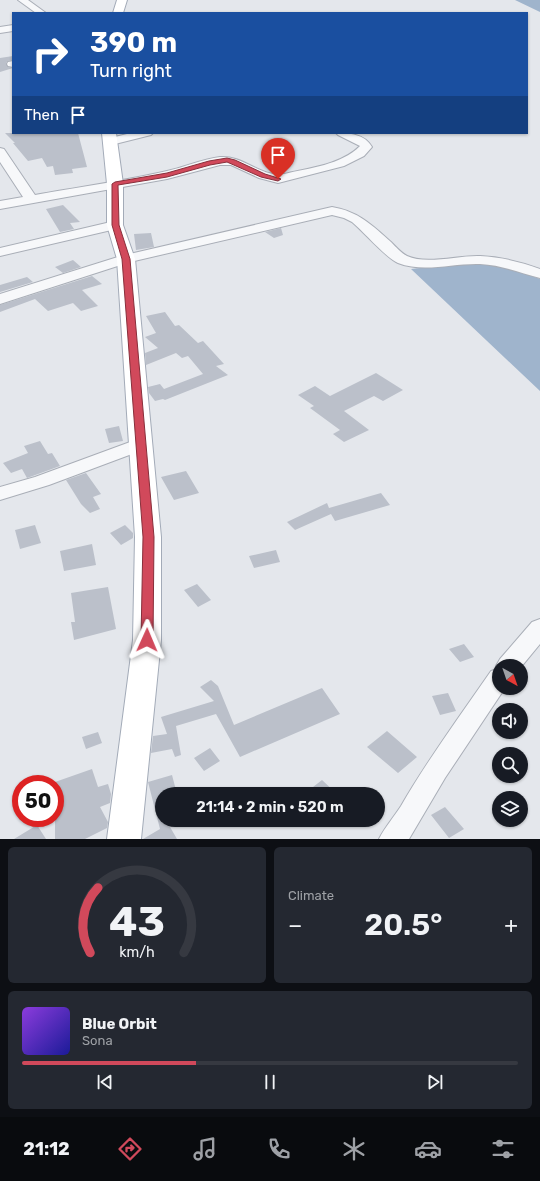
<!DOCTYPE html>
<meta charset="utf-8">
<style>
body{margin:0;font-family:Rubik,sans-serif;background:#242831;color:#f1f3f6;height:100vh;display:flex;flex-direction:column;font-size:15px;white-space:nowrap}
*{box-sizing:border-box;margin:0}
p{font-size:13px;color:#9ea1a6}
.icon{flex:none;width:22px;height:22px;fill:none;stroke:currentColor;stroke-width:2;stroke-linecap:round;stroke-linejoin:round}
.map{position:relative;height:839px;overflow:hidden}
.details{display:flex;flex-direction:column;gap:8px;padding:8px;background:#0d0f14;flex:1}
.details>*{flex:none}
.top-card{position:absolute;left:12px;top:12px;width:516px;height:122px;border-radius:0px;box-shadow:0 1px 3px #0004;background:#1a4fa0;color:#fff;overflow:hidden}
.needle{width:26px;rotate:140deg}
.tools{position:absolute;left:492px;top:659px;display:grid;gap:8px}
.tools a{display:grid;place-items:center;width:36px;height:36px;border-radius:50%;background:#171b24;box-shadow:0 1px 3px #0004;font-size:20px}
.speed{position:absolute;left:12px;top:775px;display:flex;gap:8px;font-size:20px;font-weight:700;text-align:center}
.speed>*{display:grid;place-content:center;width:52px;height:52px;border-radius:50%;background:#171b24;box-shadow:0 1px 3px #0004;line-height:1}
.speed .limit{border:6px solid #d22;background:#fff;color:#111}
.pin{position:absolute;display:grid;place-items:center;width:34px;height:34px;color:#fff;margin:-41px -17px;border-radius:50% 50% 50% 0;rotate:-45deg;box-shadow:0 0 4px #0007}
.pin .icon{rotate:45deg}
.me{position:absolute;width:44px;margin:-22px;rotate:1deg;stroke-linejoin:round;filter:drop-shadow(0 0 3px #0008)}
.turn{display:flex;align-items:center;gap:14px;height:84px;padding:0 12px;font-size:18px}
.turn .icon{width:52px;height:52px;stroke-width:2.5}
.turn b{display:block;font-size:28px;line-height:34px}
.then{display:flex;align-items:center;height:38px;padding:0 12px;background:#0003;gap:8px;font-size:15px}
.big{font-size:30px;font-weight:600;line-height:1.1}
.details .widget{flex:1;display:flex;flex-direction:column;justify-content:center;gap:6px;min-width:0;padding:0 14px;border-radius:6px;background:#242831}
.details .dial{align-items:center;gap:0}
.dial svg{height:104px;overflow:visible;fill:none;stroke:#363941;stroke-width:7;stroke-linecap:round;text-anchor:middle}
.dial text{fill:#f1f3f6;stroke:none}
.song{display:flex;align-items:center;gap:12px}
.cover{width:48px;height:48px;border-radius:6px;background:linear-gradient(135deg,hsl(270 70% 55%),hsl(240 70% 35%))}
.played{height:4px;border-radius:2px;background:linear-gradient(90deg,#d1495b 35%,#363941 35%)}
.keys{display:flex;justify-content:space-around;direction:ltr}
.heat{display:flex;justify-content:space-between;align-items:center;font-size:22px;direction:ltr}
.details .tiles{flex:1;display:grid;gap:8px;grid-template-columns:1fr 1fr}
.widget:last-child{grid-column:span 2}
.trip{position:absolute;left:155px;top:787px;width:230px;height:40px;border-radius:20px;background:#171b24;box-shadow:0 1px 3px #0004;font-weight:600;line-height:40px;text-align:center}
.dock{display:flex;height:64px;justify-content:space-around;align-items:center;background:#090b0e;color:#9ea1a6}
.dock .icon{width:28px;height:28px}
.dock .current{color:#d1495b}
.dock b{font-size:18px;color:#f1f3f6}
.map>svg:first-child{display:block}
.water{fill:#9fb4cc}
.building{fill:#bbc0ca}
.lines{fill:none;stroke-linecap:round;stroke-linejoin:round}
.minor-casing{stroke:#a9aeb7;stroke-width:2}
.major-casing{stroke:#a3abb8;stroke-width:2}
.minor{fill:#f7f8fa;fill-rule:evenodd}
.major{fill:#fff;fill-rule:evenodd}
.route{fill:#d1495b;stroke:#882f3b}
</style>
<div class="map">
<svg width="540" height="839" viewBox="0 0 540 839">
<rect width="100%" height="100%" fill="#e4e7ec"/>
<path class="water" d="M 515,0 L 540,0 L 540,12 Z
M 472,262 L 516,270 L 540,279 L 540,391 L 411,269 Z"/>
<path class="building" d="M 13,56 L 13,60 L 8,61 L 6,63 L 8,67 L 13,68 L 0,72 L 0,58 Z
M 5,133 L 78,133 L 87,167 L 72,169 L 73,173 L 55,175 L 53,166 L 47,167 L 42,158 L 28,161 L 13,143 L 15,143 Z
M 63,205 L 80,222 L 70,223 L 74,229 L 60,232 L 46,209 Z
M 281,228 L 283,235 L 274,238 L 265,232 Z
M 151,233 L 154,247 L 136,250 L 134,234 Z
M 73,260 L 81,267 L 63,273 L 55,267 Z
M 92,276 L 102,284 L 82,290 L 98,306 L 81,311 L 73,303 L 48,311 L 35,299 L 0,312 L 0,305 Z
M 27,277 L 33,282 L 0,292 L 0,285 Z
M 165,312 L 175,326 L 179,325 L 198,343 L 203,341 L 224,364 L 216,366 L 228,375 L 165,400 L 163,399 L 155,401 L 149,393 L 148,387 L 160,384 L 164,389 L 203,374 L 188,356 L 182,358 L 176,353 L 146,365 L 145,353 L 158,348 L 145,337 L 156,333 L 146,316 Z
M 376,373 L 403,390 L 383,401 L 374,396 L 344,411 L 369,430 L 344,442 L 333,434 L 340,430 L 310,408 L 314,406 L 298,395 L 315,386 L 330,396 Z
M 119,426 L 123,441 L 109,443 L 105,429 Z
M 40,441 L 48,454 L 52,453 L 60,466 L 27,478 L 22,469 L 11,473 L 3,463 L 28,453 L 24,446 Z
M 186,471 L 199,493 L 174,500 L 161,477 Z
M 86,473 L 101,494 L 93,497 L 100,509 L 90,513 L 81,504 L 66,480 Z
M 381,493 L 390,505 L 335,521 L 331,514 L 295,530 L 287,522 L 327,503 L 329,508 Z
M 35,525 L 41,543 L 20,549 L 15,530 Z
M 125,525 L 133,533 L 133,538 L 121,545 L 110,533 Z
M 92,544 L 96,565 L 64,571 L 60,551 Z
M 276,550 L 280,562 L 254,568 L 249,556 Z
M 197,584 L 211,600 L 198,607 L 184,590 Z
M 108,587 L 116,629 L 74,640 L 71,622 L 75,622 L 71,593 Z
M 464,644 L 474,657 L 460,662 L 449,649 Z
M 211,680 L 218,686 L 234,725 L 322,688 L 340,714 L 240,757 L 216,714 L 176,726 L 181,755 L 175,757 L 172,749 L 151,753 L 153,736 L 167,734 L 161,717 L 214,701 L 200,687 Z
M 448,693 L 456,711 L 440,715 L 432,696 Z
M 387,731 L 417,757 L 398,773 L 367,747 Z
M 98,732 L 102,743 L 86,749 L 82,737 Z
M 210,748 L 220,761 L 204,771 L 194,758 Z
M 92,769 L 98,787 L 108,784 L 111,794 L 110,803 L 100,807 L 108,822 L 107,828 L 85,839 L 55,839 L 55,782 Z
M 172,775 L 177,794 L 162,794 L 162,820 L 166,820 L 177,839 L 143,839 L 160,829 L 148,782 Z
M 322,780 L 337,794 L 304,794 Z
M 445,807 L 464,829 L 449,838 L 431,815 Z
M 37,825 L 46,839 L 14,839 Z"/>
<g class="lines">
<defs>
<path id="minor" d="M 18,0 L 28,0 L 46,13 L 36,13 Z
M 13,25 L 13,31 L 0,33 L 0,27 Z
M 13,61 L 13,67 L 8,66 L 7,64 L 8,62 Z
M 131,133 L 153,133 L 151,135 L 111,145 L 107,143 L 105,141 L 107,139 Z
M 336,133 C 349,133 365,134 372,147 L 364,156 L 344,166 L 278,183 L 259,178 L 231,165 L 220,165 L 167,179 L 0,209 L 0,201 L 23,197 L 0,162 L 0,148 L 4,149 L 35,195 C 79,187 124,181 167,171 C 185,167 203,159 220,157 C 244,155 261,178 284,174 C 309,168 341,165 360,146 L 338,135 Z
M 332,207 C 358,211 373,226 391,242 C 396,247 401,253 407,256 C 426,265 460,255 480,256 C 501,257 521,262 540,269 L 540,278 C 520,273 502,265 480,264 C 453,263 424,273 398,263 C 386,258 364,232 352,222 L 344,218 L 332,215 L 130,262 L 0,304 L 0,294 L 121,256 Z
M 115,221 L 120,222 L 122,225 L 120,228 L 0,256 L 0,248 Z
M 141,438 L 148,440 L 150,444 L 148,448 L 49,485 L 0,500 L 0,487 L 35,477 Z
M 540,619 L 540,644 L 521,667 L 499,666 L 499,688 L 505,688 L 445,778 L 409,839 L 379,839 C 385,827 394,817 401,806 C 428,759 460,716 491,671 L 498,669 L 496,666 L 500,659 L 532,622 Z"/>
<path id="major" d="M 117,0 L 127,0 L 123,13 L 113,13 Z
M 102,133 L 116,133 L 123,184 L 123,225 L 135,259 L 161,537 L 161,640 L 141,839 L 107,839 L 133,640 L 135,537 L 117,259 L 107,225 L 107,184 Z"/>
</defs>
<use href="#minor" class="minor-casing"/>
<use href="#major" class="major-casing"/>
<use href="#minor" class="minor"/>
<use href="#major" class="major"/>
</g>
<path class="route" d="M 227,158 L 235,160 L 265,174 L 281,179 L 278,181 L 261,177 L 227,162 L 210,165 L 167,177 L 118,185 L 119,225 L 130,259 L 154,537 L 153,640 L 151,644 L 147,645 L 143,644 L 141,640 L 143,537 L 122,259 L 112,225 L 112,184 L 115,182 L 167,173 L 209,161 Z"/>
</svg>
<div class="tools">
<a><svg class="needle" viewBox="-14 -14 28 28"><path d="M0-13l5 13h-10z" fill="#e53935"/><path d="M0 13l5-13h-10z" fill="#9ea1a6"/></svg></a>
<a><svg class="icon" aria-label="sound" viewBox="0 0 24 24"><path d="M4 9h4l5-4v14l-5-4H4zM17 9q2 3 0 6"/></svg></a>
<a><svg class="icon" aria-label="search" viewBox="0 0 24 24"><circle cx="10" cy="10" r="6"/><path d="M15 15l6 6"/></svg></a>
<a><svg class="icon" aria-label="layers" viewBox="0 0 24 24"><path d="M12 4l9 5-9 5-9-5zM3 14l9 5 9-5"/></svg></a>
</div>
<div class="speed"><div class="limit">50</div></div>
<div class="pin" style="left:278px;top:179px;background:#d93025"><svg class="icon" aria-label="arrive" viewBox="0 0 24 24"><path d="M6 21V4h12l-3 4 3 4H6"/></svg></div>
<svg class="me" style="left:147px;top:640px" viewBox="-20 -20 40 40"><path d="M0-17L14 15 0 8-14 15z" fill="#d1495b" stroke="#fff" stroke-width="4"/></svg>
<div class="trip">21:14 · 2 min · 520 m</div>
<div class="top-card">
<div class="turn"><svg class="icon" aria-label="right" viewBox="0 0 24 24"><path d="M7 20v-9h11M14 6l5 5-5 5"/></svg><div><b>390 m</b>Turn right</div></div>
<div class="then">Then<svg class="icon" aria-label="arrive" viewBox="0 0 24 24"><path d="M6 21V4h12l-3 4 3 4H6"/></svg></div>
</div>
</div>
<section class="details">
<div class="tiles">
<div class="widget dial"><svg viewBox="0 0 100 80">
<path d="M14 69A42 42 0 1 1 86 69"/>
<path d="M14 69A42 42 0 0 1 20 19" stroke="#d1495b"/>
<text x="50" y="56" font-size="32" font-weight="700">43</text>
<text x="50" y="72" font-size="11">km/h</text>
</svg></div>
<div class="widget"><p>Climate</p>
<div class="heat"><a>−</a><b class="big">20.5°</b><a>+</a></div>
</div>
<div class="widget">
<div class="song"><i class="cover"></i><div><b>Blue Orbit</b><p>Sona</p></div></div>
<div class="played"></div>
<div class="keys"><svg class="icon" aria-label="previous" viewBox="0 0 24 24"><path d="M18 5L8 12l10 7zM5 5v14"/></svg><svg class="icon" aria-label="pause" viewBox="0 0 24 24"><path d="M8 5v14M16 5v14"/></svg><svg class="icon" aria-label="next" viewBox="0 0 24 24"><path d="M6 5l10 7-10 7zM19 5v14"/></svg></div>
</div>
</div>
</section>
<nav class="dock">
<b>21:12</b>
<svg class="icon current" aria-label="directions" viewBox="0 0 24 24"><path d="M12 3l9 9-9 9-9-9zM9 14v-3h6M13 9l2 2-2 2"/></svg>
<svg class="icon" aria-label="music" viewBox="0 0 24 24"><path d="M9 18V5l10-2v13"/><circle cx="6" cy="18" r="3"/><circle cx="16" cy="16" r="3"/></svg>
<svg class="icon" aria-label="phone" viewBox="0 0 24 24"><path d="M5 4h4l2 5-3 2q2 4 5 5l2-3 5 2v4C11 20 4 13 5 4z"/></svg>
<svg class="icon" aria-label="climate" viewBox="0 0 24 24"><path d="M12 3v18M4 7l16 10M4 17L20 7"/></svg>
<svg class="icon" aria-label="car" viewBox="0 0 24 24"><path d="M5 17H2v-5l4-1 3-4h7l3 4 3 1v5h-3M9 17h6M6 11h13"/><circle cx="7" cy="17" r="2"/><circle cx="17" cy="17" r="2"/></svg>
<svg class="icon" aria-label="filters" viewBox="0 0 24 24"><path d="M4 7h16M4 17h16"/><circle cx="9" cy="7" r="2"/><circle cx="15" cy="17" r="2"/></svg>
</nav>
